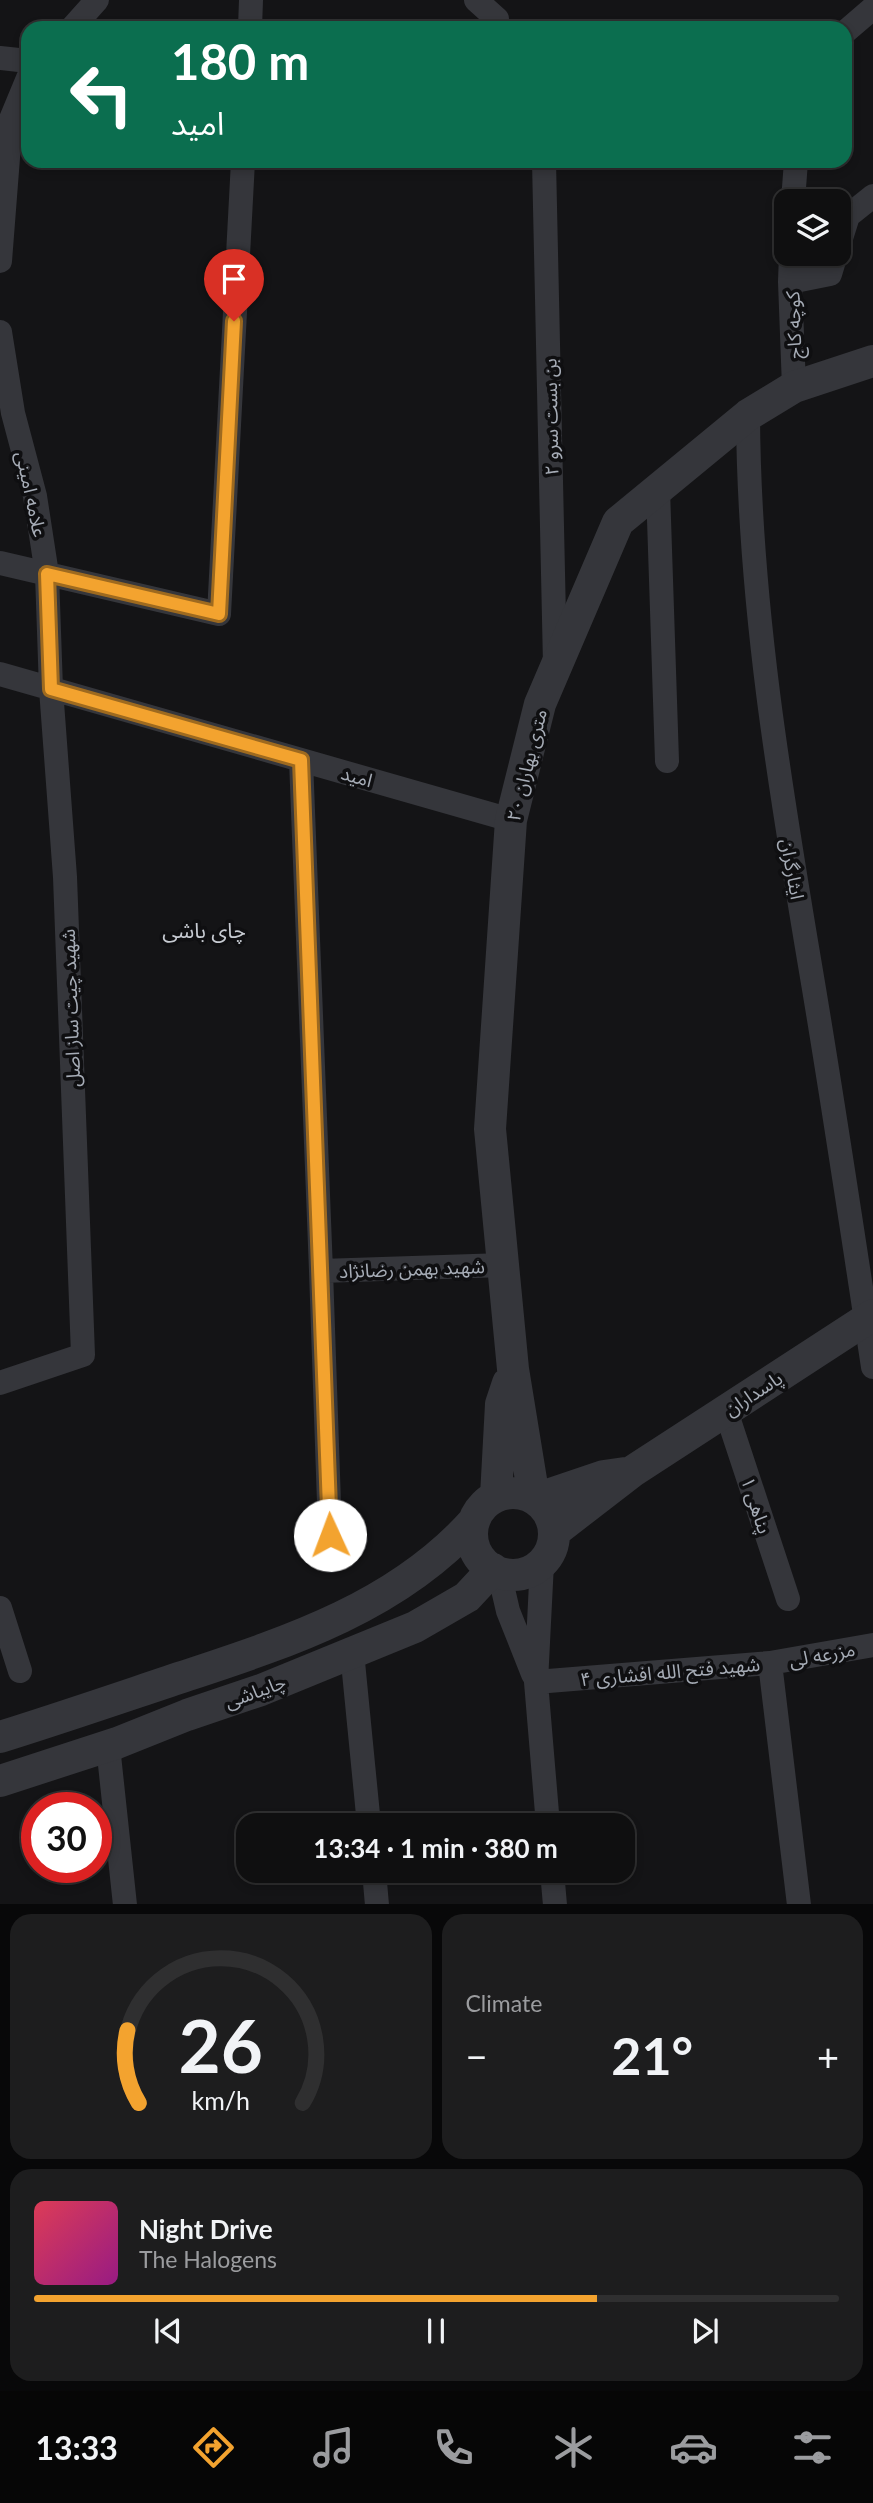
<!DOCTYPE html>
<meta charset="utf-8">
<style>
body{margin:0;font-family:Lato,"Noto Sans Arabic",sans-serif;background:#1d1d1e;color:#f1f3f6;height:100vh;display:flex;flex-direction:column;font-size:26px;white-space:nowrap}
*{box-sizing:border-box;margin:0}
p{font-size:23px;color:#9b9c9f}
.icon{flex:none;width:38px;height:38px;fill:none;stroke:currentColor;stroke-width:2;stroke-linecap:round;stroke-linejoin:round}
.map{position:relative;height:1904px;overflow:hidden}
.side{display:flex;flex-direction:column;gap:10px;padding:10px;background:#080809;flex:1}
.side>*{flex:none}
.guide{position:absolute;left:21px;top:21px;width:831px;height:147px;border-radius:21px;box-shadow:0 4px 10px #0003,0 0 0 2px #2f2f30;background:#0b6e4f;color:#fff;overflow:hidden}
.controls{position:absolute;left:774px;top:189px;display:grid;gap:14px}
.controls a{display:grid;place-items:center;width:77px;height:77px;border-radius:14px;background:#0f0f10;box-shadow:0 4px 10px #0003,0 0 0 2px #2f2f30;font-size:35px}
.speed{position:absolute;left:21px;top:1792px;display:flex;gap:14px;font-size:35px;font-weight:700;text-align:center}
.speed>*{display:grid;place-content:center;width:91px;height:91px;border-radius:50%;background:#0f0f10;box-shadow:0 4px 10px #0003,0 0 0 2px #2f2f30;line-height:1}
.speed .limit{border:10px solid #d22;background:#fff;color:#111}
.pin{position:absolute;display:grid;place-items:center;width:60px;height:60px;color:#fff;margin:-72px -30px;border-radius:50% 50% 50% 0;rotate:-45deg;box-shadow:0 0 7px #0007}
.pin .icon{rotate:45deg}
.me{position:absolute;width:77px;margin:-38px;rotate:358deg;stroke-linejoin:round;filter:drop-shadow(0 0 5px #0008)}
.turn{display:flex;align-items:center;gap:24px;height:147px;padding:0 35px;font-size:32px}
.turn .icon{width:91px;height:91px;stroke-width:2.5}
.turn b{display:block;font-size:49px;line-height:60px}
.big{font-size:52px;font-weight:700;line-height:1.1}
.side .widget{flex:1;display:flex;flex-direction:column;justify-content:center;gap:10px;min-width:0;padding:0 24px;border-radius:21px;background:#1d1d1e}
.side .dial{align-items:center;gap:0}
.dial svg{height:182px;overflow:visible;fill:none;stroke:#2f2f30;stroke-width:7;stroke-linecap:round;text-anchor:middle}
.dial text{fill:#f1f3f6;stroke:none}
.song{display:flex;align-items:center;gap:21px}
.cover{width:84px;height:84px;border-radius:10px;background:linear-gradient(135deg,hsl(350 70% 55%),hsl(310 70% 35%))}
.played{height:7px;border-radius:4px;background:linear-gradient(90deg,#f3a32f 70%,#2f2f30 70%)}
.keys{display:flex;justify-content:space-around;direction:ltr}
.heat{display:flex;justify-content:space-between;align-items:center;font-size:38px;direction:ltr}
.side .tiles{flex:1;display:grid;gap:10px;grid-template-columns:1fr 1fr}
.widget:last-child{grid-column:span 2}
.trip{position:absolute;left:236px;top:1813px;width:399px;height:70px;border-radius:21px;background:#0f0f10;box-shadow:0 4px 10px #0003,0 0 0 2px #2f2f30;font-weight:700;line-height:70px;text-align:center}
.dock{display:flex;height:112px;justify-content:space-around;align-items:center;background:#060606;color:#9b9c9f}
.dock .icon{width:49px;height:49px}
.dock .current{color:#f3a32f}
.dock b{font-size:32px;color:#f1f3f6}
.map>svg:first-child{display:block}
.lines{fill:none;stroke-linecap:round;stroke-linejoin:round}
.minor{stroke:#35363b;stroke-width:24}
.tertiary{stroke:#35363b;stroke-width:32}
.route-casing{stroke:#9e6a1f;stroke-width:18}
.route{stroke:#f3a32f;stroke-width:12}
.labels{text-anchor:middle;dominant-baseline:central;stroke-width:7;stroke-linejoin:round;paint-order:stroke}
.street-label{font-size:19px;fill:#a6acb6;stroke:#0f0f11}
.neighbourhood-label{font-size:21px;fill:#c7cbd2;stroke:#0f0f11}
</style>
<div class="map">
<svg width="873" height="1905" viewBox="0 0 873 1905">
<rect width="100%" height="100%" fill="#141416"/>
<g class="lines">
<path class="minor" d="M 476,0 L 497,19
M 72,28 L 97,0
M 250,28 L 251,0
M 845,32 L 873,8
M 0,58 L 28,61
M 544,161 L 555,664
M 793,201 L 796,161
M 838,248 L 848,216 L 873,196
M 0,261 L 11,119 L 28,78
M 790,282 L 791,254
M 0,332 L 13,413 L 35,496 L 47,574 L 51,689 L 65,877 L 83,1355 L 0,1383
M 794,387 L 790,282 L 830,274 L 836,254
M 748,415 C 749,609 782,799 814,989 C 835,1115 854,1241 873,1367
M 658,489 L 667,761
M 0,563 L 219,614 L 243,161
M 0,674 L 511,820
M 301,760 L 321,1271 L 504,1265
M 321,1271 L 331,1561
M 726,1411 L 788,1599
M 542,1563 L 536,1682 L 548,1825
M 499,1572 L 508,1611 L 533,1674
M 0,1608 L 20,1671
M 352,1652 L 369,1825
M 770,1663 L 873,1645
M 536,1682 L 770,1663 L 799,1905
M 108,1746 L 125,1905
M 374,1871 L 377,1905
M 552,1871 L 555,1905"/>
<path class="tertiary" d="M472 1534a41 41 0 1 1 82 0a41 41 0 1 1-82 0Z
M 496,1496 L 501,1404 L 508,1383
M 534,1498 L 513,1369 L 490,1129 L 511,820 L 540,704 L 618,522 L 748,415 L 794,387 L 873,361
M 536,1499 L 604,1476 L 625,1473
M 554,1532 L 633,1471 L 873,1315
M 0,1737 C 61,1718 122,1697 182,1677 C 288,1642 397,1607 474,1521
M 0,1781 L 117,1743 L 187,1715 L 261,1690 L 415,1627 L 467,1597 L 493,1569"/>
</g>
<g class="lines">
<defs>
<path id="route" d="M 234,321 L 219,614 L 47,574 L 51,689 L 301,760 L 330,1535"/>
</defs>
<use href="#route" class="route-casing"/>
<use href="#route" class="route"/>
</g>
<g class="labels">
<g class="street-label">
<text transform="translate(793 325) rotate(-92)">کوچه کاج</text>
<text transform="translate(550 417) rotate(-91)">بن بست سرو ۲</text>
<text transform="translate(32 494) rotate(78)">علامه امینی</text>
<text transform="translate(526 765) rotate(-76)">۲۰ متری بهاران</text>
<text transform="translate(357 776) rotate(16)">امید</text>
<text transform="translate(793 869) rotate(80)">ایثارگران</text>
<text transform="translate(70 1008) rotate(-92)">شهید چیت ساز اصل</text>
<text transform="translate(412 1268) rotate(-2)">شهید بهمن رضانژاد</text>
<text transform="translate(753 1393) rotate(-33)">پاسداران</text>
<text transform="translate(757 1505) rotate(72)">پناهی ۱</text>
<text transform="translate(822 1654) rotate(-10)">مزرعه لی</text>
<text transform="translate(670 1671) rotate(-5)">شهید فتح الله افشاری ۴</text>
<text transform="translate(255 1691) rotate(-20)">چایباشی</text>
</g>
<g class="neighbourhood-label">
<text x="204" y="929">چای باشی</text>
</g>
</g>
</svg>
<div class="controls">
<a><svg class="icon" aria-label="layers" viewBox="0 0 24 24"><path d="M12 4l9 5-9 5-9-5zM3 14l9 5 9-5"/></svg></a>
</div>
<div class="speed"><div class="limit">30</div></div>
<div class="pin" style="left:234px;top:321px;background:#d93025"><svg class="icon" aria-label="arrive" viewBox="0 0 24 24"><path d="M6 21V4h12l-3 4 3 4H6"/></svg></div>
<svg class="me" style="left:330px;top:1535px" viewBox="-20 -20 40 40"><circle r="19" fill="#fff"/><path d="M0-13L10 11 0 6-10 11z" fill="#f3a32f"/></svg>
<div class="trip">13:34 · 1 min · 380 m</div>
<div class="guide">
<div class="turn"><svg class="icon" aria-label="left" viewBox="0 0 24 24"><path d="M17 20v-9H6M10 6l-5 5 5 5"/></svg><div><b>180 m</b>امید</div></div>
</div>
</div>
<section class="side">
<div class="tiles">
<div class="widget dial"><svg viewBox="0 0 100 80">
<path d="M14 69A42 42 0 1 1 86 69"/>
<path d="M14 69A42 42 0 0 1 9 37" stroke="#f3a32f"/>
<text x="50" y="56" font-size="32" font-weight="700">26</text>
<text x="50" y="72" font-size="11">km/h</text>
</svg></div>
<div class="widget"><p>Climate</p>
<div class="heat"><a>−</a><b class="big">21°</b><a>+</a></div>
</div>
<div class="widget">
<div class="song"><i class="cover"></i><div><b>Night Drive</b><p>The Halogens</p></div></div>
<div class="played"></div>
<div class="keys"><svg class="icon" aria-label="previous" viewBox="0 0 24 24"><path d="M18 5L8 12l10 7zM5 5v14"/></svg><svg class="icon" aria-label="pause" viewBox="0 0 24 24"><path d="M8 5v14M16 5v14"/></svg><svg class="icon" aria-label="next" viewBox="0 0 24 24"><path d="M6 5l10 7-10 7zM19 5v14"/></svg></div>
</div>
</div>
</section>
<nav class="dock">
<b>13:33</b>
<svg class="icon current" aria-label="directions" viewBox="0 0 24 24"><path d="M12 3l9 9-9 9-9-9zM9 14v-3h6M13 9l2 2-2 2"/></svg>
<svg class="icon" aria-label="music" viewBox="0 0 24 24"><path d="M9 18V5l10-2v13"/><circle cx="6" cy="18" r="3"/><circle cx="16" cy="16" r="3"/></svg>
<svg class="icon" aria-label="phone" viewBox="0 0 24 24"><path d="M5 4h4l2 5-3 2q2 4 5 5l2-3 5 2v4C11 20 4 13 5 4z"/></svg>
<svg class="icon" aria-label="climate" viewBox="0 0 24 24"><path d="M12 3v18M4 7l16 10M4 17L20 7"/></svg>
<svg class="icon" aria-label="car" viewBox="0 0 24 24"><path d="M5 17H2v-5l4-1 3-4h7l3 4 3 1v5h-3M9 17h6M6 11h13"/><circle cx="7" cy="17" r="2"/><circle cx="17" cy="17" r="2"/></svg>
<svg class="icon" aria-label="filters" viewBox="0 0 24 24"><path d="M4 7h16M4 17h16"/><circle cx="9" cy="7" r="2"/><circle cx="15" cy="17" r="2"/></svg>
</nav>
